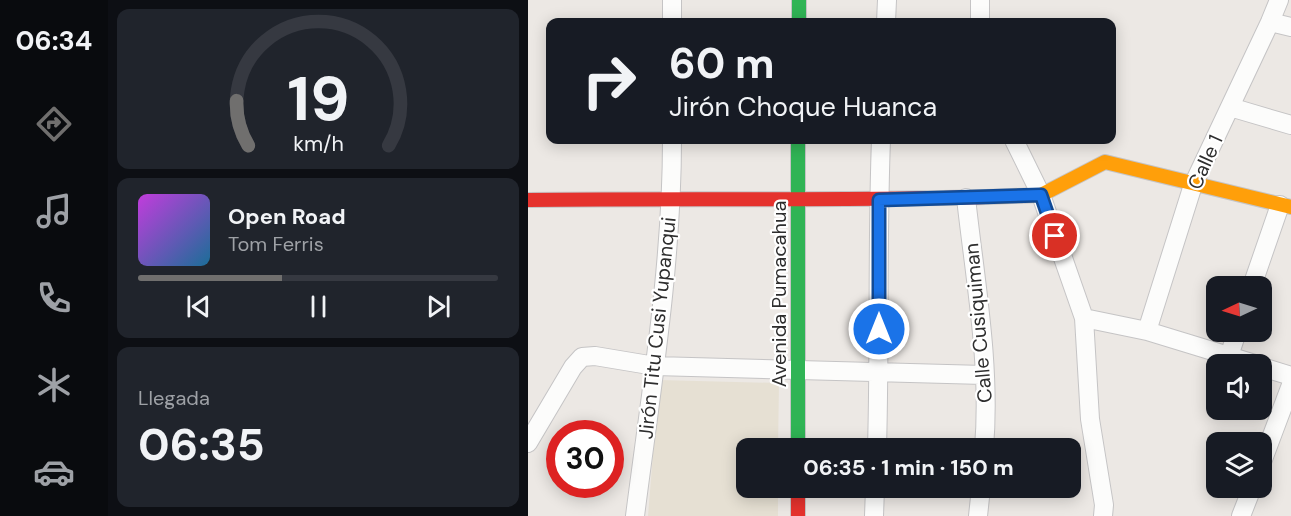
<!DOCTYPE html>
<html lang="es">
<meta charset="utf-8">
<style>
body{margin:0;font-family:"DM Sans",sans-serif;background:#20242c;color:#f1f3f6;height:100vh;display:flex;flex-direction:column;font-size:22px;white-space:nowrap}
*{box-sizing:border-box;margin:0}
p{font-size:20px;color:#9ea1a6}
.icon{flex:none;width:33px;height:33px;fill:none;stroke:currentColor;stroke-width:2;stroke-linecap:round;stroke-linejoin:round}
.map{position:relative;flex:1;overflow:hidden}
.panel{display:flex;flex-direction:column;gap:9px;padding:9px;background:#0d0f14;width:420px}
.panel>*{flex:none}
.guide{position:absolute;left:18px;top:18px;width:570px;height:126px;border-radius:12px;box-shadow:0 3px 15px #0003;background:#171b24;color:#f1f3f6;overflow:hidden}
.needle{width:39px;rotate:266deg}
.fabs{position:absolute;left:678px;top:276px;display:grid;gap:12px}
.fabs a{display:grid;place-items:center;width:66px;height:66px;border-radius:12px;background:#171b24;box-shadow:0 3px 15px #0003;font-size:30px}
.speed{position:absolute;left:18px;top:420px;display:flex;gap:12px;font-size:30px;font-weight:700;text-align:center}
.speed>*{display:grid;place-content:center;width:78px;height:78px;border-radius:50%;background:#171b24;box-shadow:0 3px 15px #0003;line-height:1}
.speed .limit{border:9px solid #d22;background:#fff;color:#111}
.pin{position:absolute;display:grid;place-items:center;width:51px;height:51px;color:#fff;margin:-26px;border:3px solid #fff;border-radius:50%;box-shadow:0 2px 6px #0007}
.me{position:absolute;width:66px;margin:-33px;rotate:0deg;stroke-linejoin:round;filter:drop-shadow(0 0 4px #0008)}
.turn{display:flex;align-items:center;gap:21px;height:126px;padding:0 24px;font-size:27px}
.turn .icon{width:78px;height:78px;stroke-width:2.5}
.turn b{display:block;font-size:42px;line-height:51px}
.big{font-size:45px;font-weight:700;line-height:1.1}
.panel .card{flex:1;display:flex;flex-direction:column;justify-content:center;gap:9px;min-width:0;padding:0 21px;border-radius:12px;background:#20242c}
.panel .dial{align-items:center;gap:0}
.dial svg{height:156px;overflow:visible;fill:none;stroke:#363941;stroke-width:7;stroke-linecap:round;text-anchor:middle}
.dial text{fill:#f1f3f6;stroke:none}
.song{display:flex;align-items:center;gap:18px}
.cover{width:72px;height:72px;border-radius:9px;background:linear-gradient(135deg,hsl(290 70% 55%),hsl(200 70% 35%))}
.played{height:6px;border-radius:3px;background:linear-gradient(90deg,#706f6e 40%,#363941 40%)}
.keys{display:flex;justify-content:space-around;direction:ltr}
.trip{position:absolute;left:208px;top:438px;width:345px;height:60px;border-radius:12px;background:#171b24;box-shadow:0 3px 15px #0003;font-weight:700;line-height:60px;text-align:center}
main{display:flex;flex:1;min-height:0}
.tab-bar{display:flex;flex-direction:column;width:108px;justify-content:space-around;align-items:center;background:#090b0e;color:#9ea1a6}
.tab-bar .icon{width:42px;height:42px}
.tab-bar .selected{color:#706f6e}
.tab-bar b{font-size:27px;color:#f1f3f6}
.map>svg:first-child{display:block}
.education{fill:#e6e0d3}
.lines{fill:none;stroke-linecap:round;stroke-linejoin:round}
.street-casing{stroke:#c5c4c5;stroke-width:20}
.fast-casing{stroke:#c5c4c5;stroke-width:16}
.slow-casing{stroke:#c5c4c5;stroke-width:16}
.jam-casing{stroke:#c5c4c5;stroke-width:16}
.street{stroke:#fcfcfb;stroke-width:18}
.fast{stroke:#30b455;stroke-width:14}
.slow{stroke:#ff9f0a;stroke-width:14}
.jam{stroke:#e5322d;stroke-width:14}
.route-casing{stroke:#114b97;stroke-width:15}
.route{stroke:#1a73e8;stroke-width:10}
.labels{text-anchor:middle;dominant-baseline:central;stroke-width:4.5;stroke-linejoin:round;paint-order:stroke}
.street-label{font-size:20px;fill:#2e2e2e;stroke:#fff}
</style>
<main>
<nav class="tab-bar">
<b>06:34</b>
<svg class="icon selected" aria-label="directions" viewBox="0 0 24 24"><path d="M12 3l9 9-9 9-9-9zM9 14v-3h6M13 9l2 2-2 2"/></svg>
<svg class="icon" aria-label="music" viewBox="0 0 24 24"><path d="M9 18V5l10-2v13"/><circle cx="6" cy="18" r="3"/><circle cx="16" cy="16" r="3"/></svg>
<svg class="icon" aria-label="phone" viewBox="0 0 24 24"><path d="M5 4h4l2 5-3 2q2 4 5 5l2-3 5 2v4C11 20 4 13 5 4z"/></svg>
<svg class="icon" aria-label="climate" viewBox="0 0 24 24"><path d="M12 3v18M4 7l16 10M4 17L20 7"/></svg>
<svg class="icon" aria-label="car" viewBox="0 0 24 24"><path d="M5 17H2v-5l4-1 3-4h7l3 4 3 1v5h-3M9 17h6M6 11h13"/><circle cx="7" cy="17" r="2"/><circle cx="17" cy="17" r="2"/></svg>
</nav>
<section class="panel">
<div class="card dial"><svg viewBox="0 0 100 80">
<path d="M14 69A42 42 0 1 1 86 69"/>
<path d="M14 69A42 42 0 0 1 8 46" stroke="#706f6e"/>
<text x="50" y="56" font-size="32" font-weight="700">19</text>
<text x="50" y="72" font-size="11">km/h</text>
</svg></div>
<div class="card">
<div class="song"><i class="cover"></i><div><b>Open Road</b><p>Tom Ferris</p></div></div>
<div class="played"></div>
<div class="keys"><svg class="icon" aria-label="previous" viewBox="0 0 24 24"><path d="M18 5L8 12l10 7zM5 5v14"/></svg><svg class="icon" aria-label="pause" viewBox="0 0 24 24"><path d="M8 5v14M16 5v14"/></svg><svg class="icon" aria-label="next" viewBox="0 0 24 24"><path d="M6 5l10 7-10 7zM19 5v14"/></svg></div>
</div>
<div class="card"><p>Llegada</p><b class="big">06:35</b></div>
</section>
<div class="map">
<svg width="763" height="516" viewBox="0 0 763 516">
<rect width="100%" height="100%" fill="#ece8e4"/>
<path class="education" d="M 131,380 L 251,383 L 250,448 L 219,448 L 219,488 L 250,488 L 250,516 L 120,516 Z"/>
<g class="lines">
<defs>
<path id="street" d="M 144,0 L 144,22
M 452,0 L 452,22
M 358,22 L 359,0
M 742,22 L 763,27
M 702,107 L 763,125
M 486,140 L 513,195 L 556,318 L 562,419 L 576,505 L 575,516
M 438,198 C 447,280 463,366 456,448
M 724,286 L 752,205
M 556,318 L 619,331 L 727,364
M 619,331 L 665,185 L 742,22 L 751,0
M 701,356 L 709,332
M 734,367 L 763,376
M 0,443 L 45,367 L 54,357 L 67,356 L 127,366 L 456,375
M 349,448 C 352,345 349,242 353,140
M 734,462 L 763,385
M 107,516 C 123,391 144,265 144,140
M 346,516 L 347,488
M 450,516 L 453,488
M 713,516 L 724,488"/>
<path id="fast" d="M 271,0 L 271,22
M 270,140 L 270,448"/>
<path id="slow" d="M 458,197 L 513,195 L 577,162 L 763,207"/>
<path id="jam" d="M 0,200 C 153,198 305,201 458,197
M 270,488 L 270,516"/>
</defs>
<use href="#street" class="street-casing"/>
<use href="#fast" class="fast-casing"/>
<use href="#slow" class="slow-casing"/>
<use href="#jam" class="jam-casing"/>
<use href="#street" class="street"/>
<use href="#fast" class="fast"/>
<use href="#slow" class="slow"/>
<use href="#jam" class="jam"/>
</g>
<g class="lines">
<defs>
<path id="route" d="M 351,329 L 351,200 L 513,195 L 527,236"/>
</defs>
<use href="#route" class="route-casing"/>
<use href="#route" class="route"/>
</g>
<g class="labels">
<g class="street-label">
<text transform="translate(677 162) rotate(-66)">Calle 1</text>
<text transform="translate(251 294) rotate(-90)">Avenida Pumacahua</text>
<text transform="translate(450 323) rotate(-95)">Calle Cusiquiman</text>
<text transform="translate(129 328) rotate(-84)">Jirón Titu Cusi Yupanqui</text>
</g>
</g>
</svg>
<div class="fabs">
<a><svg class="needle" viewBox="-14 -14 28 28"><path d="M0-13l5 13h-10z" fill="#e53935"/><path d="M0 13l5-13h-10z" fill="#9ea1a6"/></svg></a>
<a><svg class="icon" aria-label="sound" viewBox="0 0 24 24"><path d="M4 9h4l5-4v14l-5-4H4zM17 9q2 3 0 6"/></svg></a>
<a><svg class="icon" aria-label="layers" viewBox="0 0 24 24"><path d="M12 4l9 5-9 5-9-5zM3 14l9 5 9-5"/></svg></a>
</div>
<div class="speed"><div class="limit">30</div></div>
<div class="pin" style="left:527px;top:236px;background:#d93025"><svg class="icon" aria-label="arrive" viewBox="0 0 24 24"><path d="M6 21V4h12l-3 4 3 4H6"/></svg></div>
<svg class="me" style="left:351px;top:329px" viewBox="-20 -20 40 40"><circle r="17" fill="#1a73e8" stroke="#fff" stroke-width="3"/><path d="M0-11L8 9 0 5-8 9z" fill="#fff"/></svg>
<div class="trip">06:35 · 1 min · 150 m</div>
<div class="guide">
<div class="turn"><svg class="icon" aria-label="right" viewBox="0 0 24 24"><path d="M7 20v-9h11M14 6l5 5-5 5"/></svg><div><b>60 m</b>Jirón Choque Huanca</div></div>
</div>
</div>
</main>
